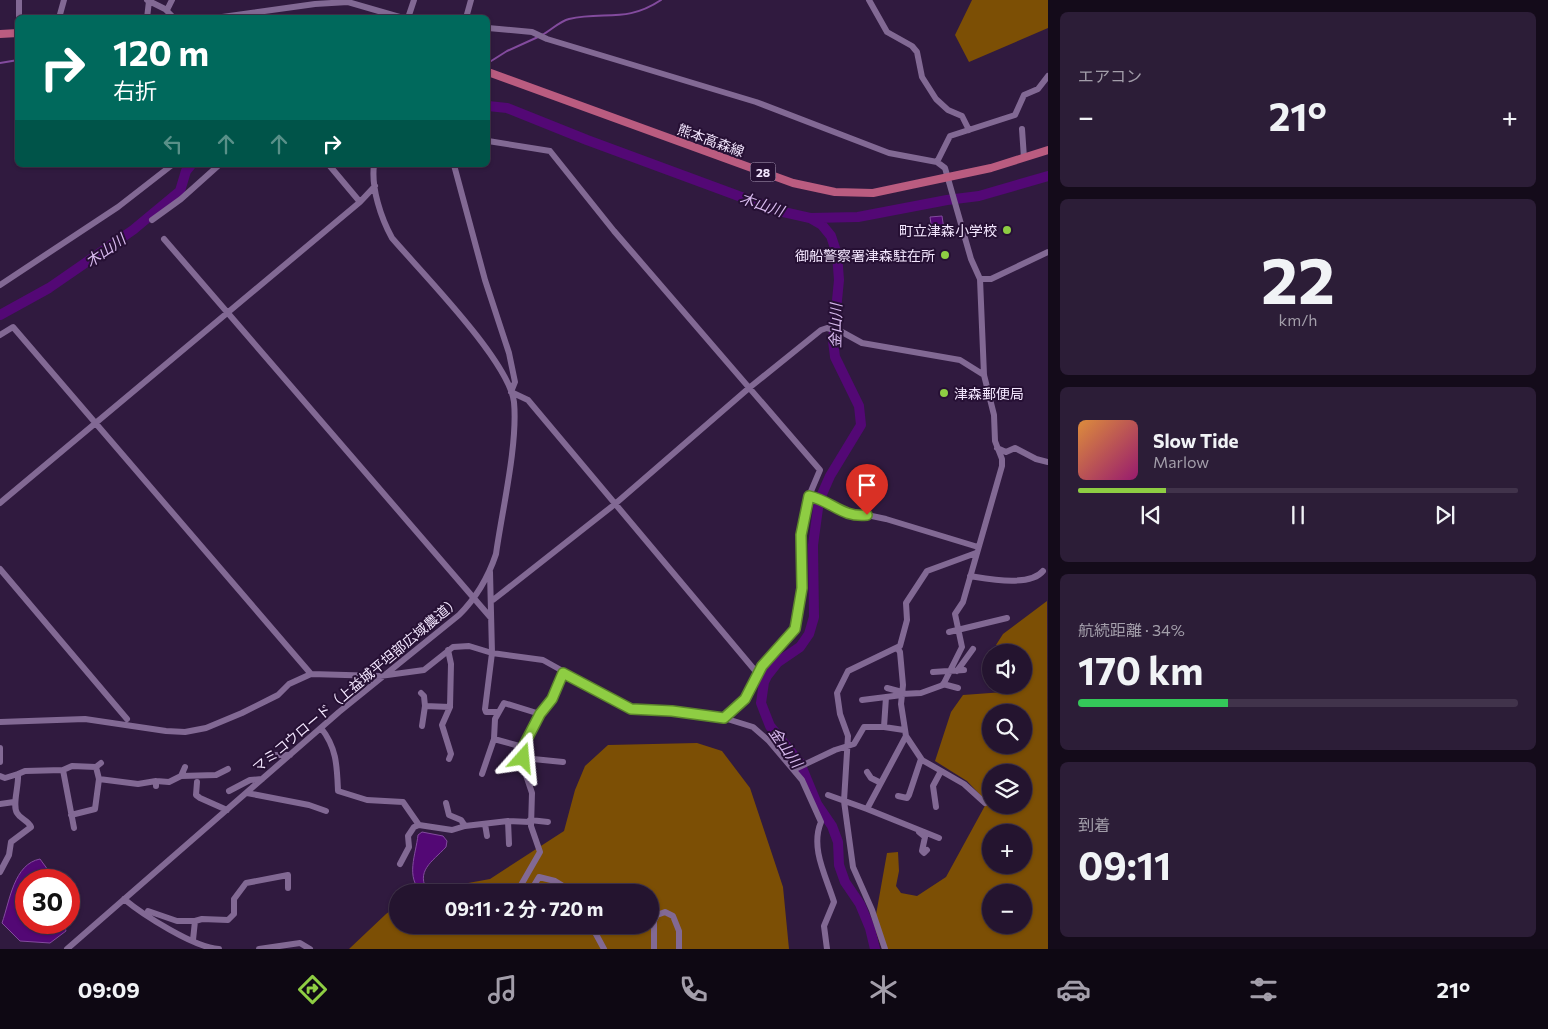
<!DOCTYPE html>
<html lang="ja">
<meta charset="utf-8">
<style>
body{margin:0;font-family:Commissioner,"Noto Sans JP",sans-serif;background:#2c1d37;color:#f1f3f6;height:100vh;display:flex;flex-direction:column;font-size:19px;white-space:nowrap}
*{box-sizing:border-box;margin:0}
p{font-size:16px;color:#a39eaa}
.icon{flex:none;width:28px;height:28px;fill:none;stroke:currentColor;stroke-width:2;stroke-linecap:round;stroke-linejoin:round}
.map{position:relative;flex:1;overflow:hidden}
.sheet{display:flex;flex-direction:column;gap:12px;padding:12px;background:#140b1a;width:500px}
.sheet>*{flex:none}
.banner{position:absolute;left:15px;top:15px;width:475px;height:152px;border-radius:8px;box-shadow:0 1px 4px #0004,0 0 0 1px #41334b;background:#00695c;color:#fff;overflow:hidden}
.fabs{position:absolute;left:982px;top:644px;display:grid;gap:10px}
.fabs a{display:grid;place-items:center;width:50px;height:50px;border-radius:50%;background:#24142f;box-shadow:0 1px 4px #0004,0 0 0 1px #41334b;font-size:25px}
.speed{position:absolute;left:15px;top:869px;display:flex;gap:10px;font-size:25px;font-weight:700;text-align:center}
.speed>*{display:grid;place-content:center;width:65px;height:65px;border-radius:50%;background:#24142f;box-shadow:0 1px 4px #0004,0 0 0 1px #41334b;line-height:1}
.speed .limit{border:8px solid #d22;background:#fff;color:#111}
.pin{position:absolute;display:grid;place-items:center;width:42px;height:42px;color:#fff;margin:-51px -21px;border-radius:50% 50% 50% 0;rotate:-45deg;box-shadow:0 0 5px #0007}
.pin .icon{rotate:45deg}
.me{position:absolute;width:55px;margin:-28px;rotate:18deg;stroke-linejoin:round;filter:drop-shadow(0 0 4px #0008)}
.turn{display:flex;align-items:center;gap:18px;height:105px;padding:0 15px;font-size:22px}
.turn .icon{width:65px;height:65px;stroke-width:2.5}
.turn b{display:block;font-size:35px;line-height:42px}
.lanes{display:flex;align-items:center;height:48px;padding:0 15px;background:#0003;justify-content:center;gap:25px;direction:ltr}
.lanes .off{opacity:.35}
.big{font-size:38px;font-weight:700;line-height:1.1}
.sheet .widget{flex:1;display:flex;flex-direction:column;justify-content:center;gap:8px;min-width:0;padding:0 18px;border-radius:8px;background:#2c1d37}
.sheet .dial{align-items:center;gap:0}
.dial b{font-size:65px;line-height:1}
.song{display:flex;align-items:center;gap:15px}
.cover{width:60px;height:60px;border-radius:8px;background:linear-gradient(135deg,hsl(30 70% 55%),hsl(320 70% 35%))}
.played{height:5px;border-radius:2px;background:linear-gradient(90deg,#8ecd43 20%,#41334b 20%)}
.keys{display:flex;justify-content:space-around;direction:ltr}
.heat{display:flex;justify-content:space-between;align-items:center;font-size:28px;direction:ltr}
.charge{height:8px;border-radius:4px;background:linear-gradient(90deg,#34c759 34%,#41334b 0)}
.trip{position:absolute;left:389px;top:884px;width:270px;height:50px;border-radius:25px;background:#24142f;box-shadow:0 1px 4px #0004,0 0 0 1px #41334b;font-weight:700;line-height:50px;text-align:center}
.menu{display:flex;height:80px;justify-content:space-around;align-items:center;background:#0e0813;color:#a39eaa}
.menu .icon{width:35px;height:35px}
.menu .current{color:#8ecd43}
.menu b{font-size:22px;color:#f1f3f6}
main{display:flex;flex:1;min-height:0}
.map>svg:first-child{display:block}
.forest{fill:#7c4f05;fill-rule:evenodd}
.water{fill:#530875;stroke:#834b9e}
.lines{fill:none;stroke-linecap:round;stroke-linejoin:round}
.stream{stroke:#834b9e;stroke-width:2}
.river{stroke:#530875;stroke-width:10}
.minor{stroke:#826994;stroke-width:6}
.major{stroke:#ba5c80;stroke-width:8}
.route-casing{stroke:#5c852c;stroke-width:12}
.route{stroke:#8ecd43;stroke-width:9}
.poi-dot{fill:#8ecd43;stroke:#261034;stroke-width:2}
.labels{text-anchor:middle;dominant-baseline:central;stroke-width:4;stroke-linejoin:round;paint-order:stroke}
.shield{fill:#261034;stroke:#b6a6c2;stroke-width:1}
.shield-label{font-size:12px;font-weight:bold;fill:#f4e7ff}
.street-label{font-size:14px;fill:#f4e7ff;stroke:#261034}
.poi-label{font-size:14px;fill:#f4e7ff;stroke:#261034;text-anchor:end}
.water-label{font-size:15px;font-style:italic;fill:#d8baee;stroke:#261034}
</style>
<main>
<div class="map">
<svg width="1048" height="949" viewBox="0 0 1048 949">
<rect width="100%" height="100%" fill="#301a3f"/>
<path class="forest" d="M 972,0 L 1048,0 L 1048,28 L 969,62 L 955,35 Z
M 1047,601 L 1048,949 L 882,949 L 874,926 L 887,853 L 898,852 L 899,871 L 896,886 L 901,893 L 917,896 L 946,877 L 987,802 L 967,781 L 935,761 L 951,712 L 963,695 L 1004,692 L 1008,685 L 1024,685 L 1024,652 L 1009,652 L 996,645 L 1003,634 ZM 991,712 L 1024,712 L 1024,745 L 991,745 ZM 991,772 L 1024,772 L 1024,805 L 991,805 ZM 991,832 L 1024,832 L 1024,865 L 991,865 ZM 991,892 L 1024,892 L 1024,925 L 991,925 Z
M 697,743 L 722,751 L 750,788 L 783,887 L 789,949 L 349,949 L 386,914 L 397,906 L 398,925 L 650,925 L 650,892 L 419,892 L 490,879 L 564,831 L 575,790 L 585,766 L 608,745 Z"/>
<path class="water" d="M 942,216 L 945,236 L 933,237 L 930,217 Z
M 422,832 L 443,836 L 447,841 L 446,847 C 432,862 415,871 428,892 L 422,892 C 405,878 416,854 418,835 Z
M 40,859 L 48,870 L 50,880 L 26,880 L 26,922 L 64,923 L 66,931 L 50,943 L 20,941 L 2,923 C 10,900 14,864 40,859 Z"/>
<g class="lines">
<path class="stream" d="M 542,35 C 550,31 560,21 569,19 C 604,11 627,23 661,0
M 0,63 L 18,60
M 488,63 L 507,51 L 538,37"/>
<path class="river" d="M 488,106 L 507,108 L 587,140 L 779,211 L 810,218 L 858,217 L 947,200 L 979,196 L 1048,176
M 810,218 L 822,225 L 831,236 L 837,254 L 839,280 L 833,341 L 835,357 L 859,406 L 861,425 L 830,476 L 819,501 L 813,545 L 814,617 L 809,634 L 800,647 L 778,662 L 767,676 L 764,682 L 761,703 L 770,726 L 800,763 L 817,804 L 832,826 L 838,842 L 839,865 L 845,882 L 860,904 L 870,928 L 875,949
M 0,315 L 49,288 L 133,230 L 180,191 L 186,171 L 191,165"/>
<path class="minor" d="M 19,0 L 19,18
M 147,0 L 149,1 L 147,18
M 869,0 L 887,32 L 912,46 L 917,52 L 922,77 L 936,99 L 948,110 L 962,116 L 969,130
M 149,1 L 165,9 L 174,18
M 167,10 L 172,0
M 59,18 L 64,0
M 215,18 L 315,4 L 348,2 L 403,18
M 408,18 L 414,0
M 466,18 L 471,0
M 488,28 L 532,32 L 547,39 L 756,102 L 889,153 L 937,162 L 945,168 L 971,259 L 980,279 L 984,375 L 994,415 L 995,441 L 1002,459 L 1002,466 L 963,602 L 955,614 L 962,647 L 943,685 L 921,693 L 902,694
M 1022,129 L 1024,158
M 488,141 L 550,151 L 614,231 L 820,470 L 809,496 L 801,535 L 802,588 L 795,629 L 762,666 L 745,699 L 724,718
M 937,162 L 950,136 L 1015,115 L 1024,95 L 1038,89 L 1048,76
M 329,165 L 360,202
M 454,165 L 485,280 L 509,353 L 515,382 L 511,392 L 528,400 L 758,674
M 152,220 L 181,199 L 219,165
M 164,239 L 491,618
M 980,279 L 991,279 L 1048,252
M 0,285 L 118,207 L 172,165
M 0,335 L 13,327 L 311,674
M 997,448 L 1006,452 L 1015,448 L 1036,459 L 1048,462
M 809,496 L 826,502 L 854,517 L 867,515 L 886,519 L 978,547
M 0,503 L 360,202 L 375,186
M 0,569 L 127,719
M 490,572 L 492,653 L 543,660 L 631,709 L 698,714 L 724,718 L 753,727 L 769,741 L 802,780 L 821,822 C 810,848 826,876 834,902 L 824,926 L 827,949
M 970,576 C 989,579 1030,587 1043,571
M 493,600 L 615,504 L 749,388 L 821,330 L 827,328 L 842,332 L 862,343 L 960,360 L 984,375
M 949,632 L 1007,618
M 898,649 L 900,652 L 903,685 L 901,704 L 906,736 L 922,760 L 964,784 L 985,803
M 957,671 L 973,649
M 933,672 L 964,670
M 943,684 L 958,688
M 887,688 L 902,692
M 421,693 L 424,696 L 425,706
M 886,697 L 884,727 L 904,730
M 862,700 L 902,695
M 0,722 L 85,719 L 166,731 L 185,732 L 206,728 L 242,713 L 278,695 L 289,684 L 311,674 L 380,676 L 424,670 L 453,647 L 469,646 L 492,653 L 485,709 L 486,712 L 497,712
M 422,726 L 425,706 L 450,707 L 451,664 L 448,650
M 321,728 C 337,748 337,767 338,791 L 367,800 L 403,802 L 419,825
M 494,739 L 495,719 L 504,703 L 540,714
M 0,748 L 0,762
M 269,755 L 290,755
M 523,758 L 563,762
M 449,759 L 451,754 L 442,725 L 450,707
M 795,769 L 835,750 L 854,744 L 864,727 L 884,727
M 63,770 L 74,828
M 867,772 L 871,778 L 881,783
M 18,774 L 25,771 L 63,770 L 72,766 L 96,767 L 101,763
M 482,774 L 494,739 L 523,747
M 0,776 L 5,778 L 18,774 C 19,786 12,805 17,813 C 21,820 28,820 31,827 L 11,842 L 9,855 L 0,872
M 181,776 L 185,767
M 99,779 L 138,784 L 156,781
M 197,782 L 196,795 L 200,798 L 227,810
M 156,786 L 156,781 L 169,782 L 181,776 L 216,775 L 228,769
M 229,791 L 250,780 L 262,779
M 247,793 L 309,805 L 326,811
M 828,795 L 867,809 L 906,736
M 898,796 L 907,798 L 909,795 L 921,759
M 446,803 L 449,815 L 461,820 L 465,826 L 508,821
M 0,804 L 14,802
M 936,807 L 933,786 L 941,771
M 867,809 L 939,838
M 71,815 L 95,809 L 99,779 L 96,767
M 530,820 L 548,822
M 485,824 L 487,836
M 919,832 L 925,837 L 922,851 L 924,853 L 927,850
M 509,844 L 508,821 L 530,822
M 400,864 L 409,847 L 408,836 L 414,827 L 419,825 L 452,830 L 465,826
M 517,892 L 540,852 L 531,826 L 532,793 L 523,766 L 523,747 L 540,714 L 552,699 L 563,673
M 530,892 L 539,877 L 555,881 L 573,892
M 124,899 C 143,915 195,948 219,949
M 148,911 L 177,921 L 195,921
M 591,925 L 604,949
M 193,940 L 195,921 L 202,919 L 228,920 L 234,914 L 234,899 L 246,883 L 288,875 L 288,888
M 67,949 L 339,712 L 459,615 C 477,597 488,578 496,554 C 502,511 518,444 514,402 C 509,361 422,273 392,238 C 381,218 371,188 374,165
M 259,949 L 300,943 L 310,949
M 654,949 L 654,921 L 657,915 L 665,912 L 673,916 L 679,931 L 679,949
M 885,949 L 872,910 L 853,867 L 844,801 L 848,736 L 840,714 L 837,693 L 848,671 L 900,646 L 907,620 L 906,603 L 927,571 L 976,553"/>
<path class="major" d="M 0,34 L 18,33
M 488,72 L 793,183 L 835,192 L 873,193 L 991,168 L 1048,150"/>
</g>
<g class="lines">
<defs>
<path id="route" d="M 523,758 L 523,747 L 540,714 L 552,699 L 563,673 L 631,709 L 672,711 L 724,718 L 745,699 L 762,666 L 795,629 L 802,588 L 801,535 L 809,496 C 832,501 842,518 867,515"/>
</defs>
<use href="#route" class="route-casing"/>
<use href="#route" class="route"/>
</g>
<g class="poi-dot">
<circle cx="1007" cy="230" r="5"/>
<circle cx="945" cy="255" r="5"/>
<circle cx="944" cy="393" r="5"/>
</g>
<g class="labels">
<rect class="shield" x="750.5" y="162.5" width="25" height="19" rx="4"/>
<g class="shield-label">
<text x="763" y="172">28</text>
</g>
<g class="street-label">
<text transform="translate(711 140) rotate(20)">熊本高森線</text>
<text transform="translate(356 684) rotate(-40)">マミコウロード（上益城平坦部広域農道）</text>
</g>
<g class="poi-label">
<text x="997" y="230">町立津森小学校</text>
<text x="935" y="255">御船警察署津森駐在所</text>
<text x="954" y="393" text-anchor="start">津森郵便局</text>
</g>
<g class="water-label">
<text transform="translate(762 204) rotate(19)">木山川</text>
<text transform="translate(105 250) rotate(-35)">木山川</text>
<text transform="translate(835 326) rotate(-89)">金山川</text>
<text transform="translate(786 747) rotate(55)">金山川</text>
</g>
</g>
</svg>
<div class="fabs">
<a><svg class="icon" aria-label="sound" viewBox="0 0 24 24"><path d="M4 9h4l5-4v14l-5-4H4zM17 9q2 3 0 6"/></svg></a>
<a><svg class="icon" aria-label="search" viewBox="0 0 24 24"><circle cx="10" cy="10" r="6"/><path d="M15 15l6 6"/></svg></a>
<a><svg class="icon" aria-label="layers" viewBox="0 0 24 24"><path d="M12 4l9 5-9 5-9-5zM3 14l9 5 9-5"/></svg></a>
<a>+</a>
<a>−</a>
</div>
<div class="speed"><div class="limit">30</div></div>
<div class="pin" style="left:867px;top:515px;background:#d93025"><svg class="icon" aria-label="arrive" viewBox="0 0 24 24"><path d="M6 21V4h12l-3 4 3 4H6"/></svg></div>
<svg class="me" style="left:523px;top:758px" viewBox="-20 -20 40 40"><path d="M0-17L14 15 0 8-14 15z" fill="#8ecd43" stroke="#fff" stroke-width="4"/></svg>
<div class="trip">09:11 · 2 分 · 720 m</div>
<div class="banner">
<div class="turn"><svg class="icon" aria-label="right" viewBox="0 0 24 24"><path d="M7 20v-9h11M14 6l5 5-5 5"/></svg><div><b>120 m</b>右折</div></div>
<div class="lanes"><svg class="icon off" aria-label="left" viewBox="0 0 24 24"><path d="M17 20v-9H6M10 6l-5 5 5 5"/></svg><svg class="icon off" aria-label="ahead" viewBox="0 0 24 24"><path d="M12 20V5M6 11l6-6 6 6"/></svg><svg class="icon off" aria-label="ahead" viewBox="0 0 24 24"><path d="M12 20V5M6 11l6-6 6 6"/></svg><svg class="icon" aria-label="right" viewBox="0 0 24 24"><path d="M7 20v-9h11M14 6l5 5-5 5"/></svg></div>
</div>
</div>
<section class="sheet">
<div class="widget"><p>エアコン</p>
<div class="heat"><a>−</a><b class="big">21°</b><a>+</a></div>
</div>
<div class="widget dial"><b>22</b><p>km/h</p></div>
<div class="widget">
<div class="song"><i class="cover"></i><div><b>Slow Tide</b><p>Marlow</p></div></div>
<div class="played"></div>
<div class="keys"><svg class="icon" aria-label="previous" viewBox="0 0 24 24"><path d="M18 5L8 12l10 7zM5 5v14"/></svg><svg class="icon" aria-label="pause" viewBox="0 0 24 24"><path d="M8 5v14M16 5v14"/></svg><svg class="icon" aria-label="next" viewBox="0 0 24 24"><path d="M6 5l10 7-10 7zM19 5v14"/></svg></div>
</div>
<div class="widget"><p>航続距離 · 34%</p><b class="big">170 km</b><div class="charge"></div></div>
<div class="widget"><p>到着</p><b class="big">09:11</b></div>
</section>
</main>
<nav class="menu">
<b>09:09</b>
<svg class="icon current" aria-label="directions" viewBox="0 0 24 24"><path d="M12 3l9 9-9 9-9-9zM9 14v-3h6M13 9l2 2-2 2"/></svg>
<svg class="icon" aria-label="music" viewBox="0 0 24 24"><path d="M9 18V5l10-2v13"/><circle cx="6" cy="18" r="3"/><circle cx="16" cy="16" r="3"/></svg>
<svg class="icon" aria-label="phone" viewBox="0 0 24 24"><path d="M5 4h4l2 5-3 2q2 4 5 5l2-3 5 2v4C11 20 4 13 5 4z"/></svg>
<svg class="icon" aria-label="climate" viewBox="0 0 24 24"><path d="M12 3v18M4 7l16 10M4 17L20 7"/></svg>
<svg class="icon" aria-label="car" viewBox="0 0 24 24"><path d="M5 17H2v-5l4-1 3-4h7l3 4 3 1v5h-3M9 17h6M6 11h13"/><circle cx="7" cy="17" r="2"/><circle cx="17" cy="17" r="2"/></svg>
<svg class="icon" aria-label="filters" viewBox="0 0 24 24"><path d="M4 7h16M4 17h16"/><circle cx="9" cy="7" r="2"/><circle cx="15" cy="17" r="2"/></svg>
<b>21°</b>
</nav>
